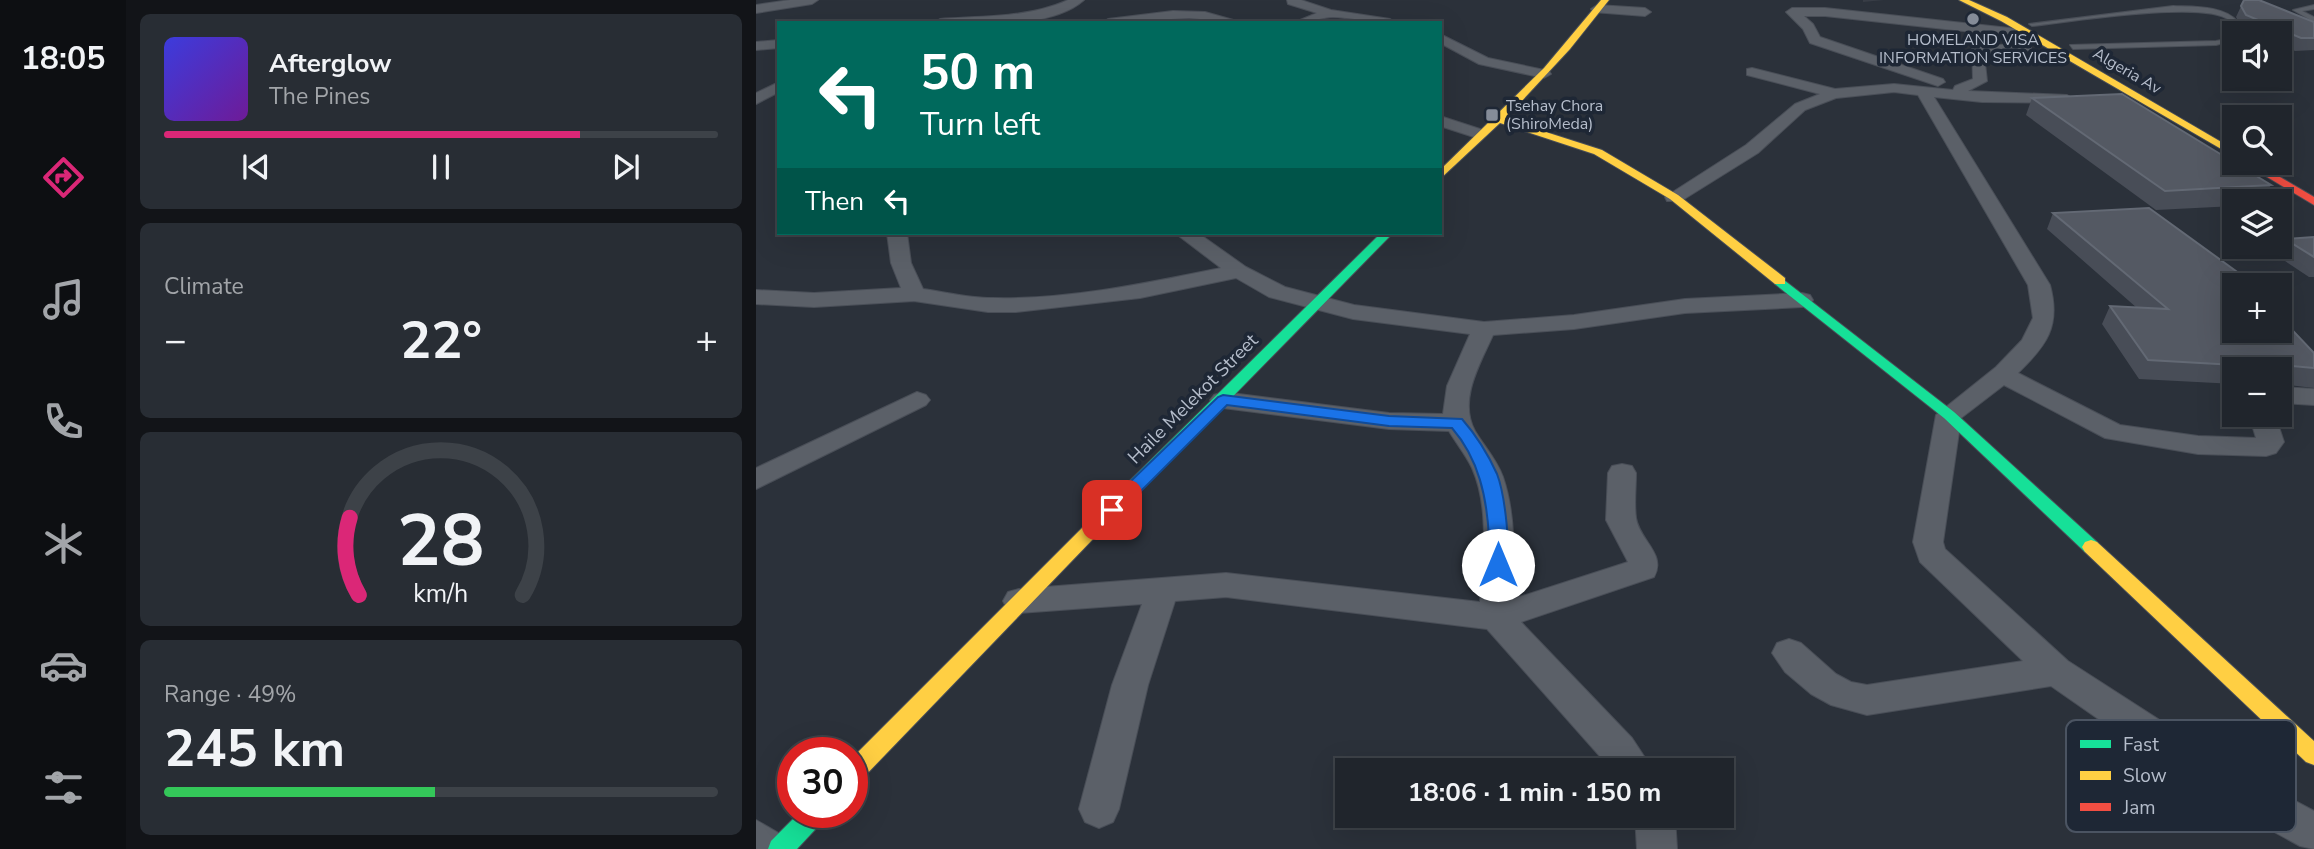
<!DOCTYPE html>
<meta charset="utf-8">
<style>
body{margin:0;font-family:"Nunito Sans",sans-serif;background:#282d34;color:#f1f3f6;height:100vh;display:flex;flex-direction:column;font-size:26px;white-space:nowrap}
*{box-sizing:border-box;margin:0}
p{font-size:23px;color:#a2a5a9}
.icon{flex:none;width:38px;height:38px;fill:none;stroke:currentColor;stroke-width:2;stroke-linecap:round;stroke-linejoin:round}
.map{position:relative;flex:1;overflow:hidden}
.details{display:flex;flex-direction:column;gap:14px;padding:14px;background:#121418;width:630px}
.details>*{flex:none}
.hud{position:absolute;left:21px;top:21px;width:665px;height:214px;border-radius:0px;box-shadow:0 7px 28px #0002,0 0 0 2px #3d4248;background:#00695c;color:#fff;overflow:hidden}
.buttons{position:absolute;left:1466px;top:21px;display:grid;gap:14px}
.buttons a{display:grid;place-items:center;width:70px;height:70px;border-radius:0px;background:#20252c;box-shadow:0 7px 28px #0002,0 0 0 2px #3d4248;font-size:35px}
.speed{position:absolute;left:21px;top:737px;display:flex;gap:14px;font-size:35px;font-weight:700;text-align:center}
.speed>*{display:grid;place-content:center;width:91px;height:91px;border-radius:50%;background:#20252c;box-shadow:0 7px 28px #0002,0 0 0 2px #3d4248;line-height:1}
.speed .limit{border:10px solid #d22;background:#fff;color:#111}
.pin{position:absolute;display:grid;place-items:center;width:60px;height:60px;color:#fff;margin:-30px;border-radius:14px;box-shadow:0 4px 10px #0006}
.me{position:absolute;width:77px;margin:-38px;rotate:0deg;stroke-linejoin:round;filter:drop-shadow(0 0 5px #0008)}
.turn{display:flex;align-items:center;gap:24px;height:147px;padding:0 28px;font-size:32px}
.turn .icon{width:91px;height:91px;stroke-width:2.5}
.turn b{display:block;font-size:49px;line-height:60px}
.then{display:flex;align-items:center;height:66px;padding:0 28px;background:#0003;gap:14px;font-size:26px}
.big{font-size:52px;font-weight:700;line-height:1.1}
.details .card{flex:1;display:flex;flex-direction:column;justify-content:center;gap:10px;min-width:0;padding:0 24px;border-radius:10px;background:#282d34}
.details .dial{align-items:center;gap:0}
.dial svg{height:182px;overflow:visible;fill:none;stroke:#3d4248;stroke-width:7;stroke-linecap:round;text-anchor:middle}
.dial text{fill:#f1f3f6;stroke:none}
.song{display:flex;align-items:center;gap:21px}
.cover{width:84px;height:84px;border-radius:10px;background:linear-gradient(135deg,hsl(240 70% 55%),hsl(280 70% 35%))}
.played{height:7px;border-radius:4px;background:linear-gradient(90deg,#db2777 75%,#3d4248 75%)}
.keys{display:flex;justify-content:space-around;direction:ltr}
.heat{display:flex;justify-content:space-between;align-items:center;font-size:38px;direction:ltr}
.charge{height:10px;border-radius:5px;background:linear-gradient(90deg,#34c759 49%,#3d4248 0)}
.trip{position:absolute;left:579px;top:758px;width:399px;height:70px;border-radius:0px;background:#20252c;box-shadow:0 7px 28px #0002,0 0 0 2px #3d4248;font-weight:700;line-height:70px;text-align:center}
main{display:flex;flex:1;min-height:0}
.tabs{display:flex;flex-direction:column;width:126px;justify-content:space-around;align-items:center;background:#0d0f12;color:#a2a5a9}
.tabs .icon{width:49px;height:49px}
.tabs .on{color:#db2777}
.tabs b{font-size:32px;color:#f1f3f6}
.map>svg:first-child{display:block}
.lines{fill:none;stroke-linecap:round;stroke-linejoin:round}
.lane-casing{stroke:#494e57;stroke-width:2}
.street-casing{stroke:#494e57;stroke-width:2}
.fast-casing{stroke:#494e57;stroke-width:2}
.slow-casing{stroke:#494e57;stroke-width:2}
.jam-casing{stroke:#494e57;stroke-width:2}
.lane{fill:#5b6068;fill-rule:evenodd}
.street{fill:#5b6068;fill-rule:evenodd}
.fast{fill:#16e098;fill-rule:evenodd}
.slow{fill:#ffcf43;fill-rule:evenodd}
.jam{fill:#f24e42;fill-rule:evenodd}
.wall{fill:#484d57}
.shaded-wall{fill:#383d46}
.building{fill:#545963;stroke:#636974;stroke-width:2}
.route{fill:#1a73e8;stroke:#114b97;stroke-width:2}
.poi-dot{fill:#858c98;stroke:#1e2735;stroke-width:2.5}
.labels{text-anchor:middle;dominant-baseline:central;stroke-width:7;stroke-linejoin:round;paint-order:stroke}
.far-poi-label{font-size:16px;fill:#b5bdcb;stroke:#1e2735}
.far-street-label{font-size:16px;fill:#b5bdcb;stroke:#1e2735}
.street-label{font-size:19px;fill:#b5bdcb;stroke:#1e2735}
.key{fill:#1e2735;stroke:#4b5462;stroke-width:2}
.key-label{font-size:19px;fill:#b5bdcb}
</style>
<main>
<nav class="tabs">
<b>18:05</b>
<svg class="icon on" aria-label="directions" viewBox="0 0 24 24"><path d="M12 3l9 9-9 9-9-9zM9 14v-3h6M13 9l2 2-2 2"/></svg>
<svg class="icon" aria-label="music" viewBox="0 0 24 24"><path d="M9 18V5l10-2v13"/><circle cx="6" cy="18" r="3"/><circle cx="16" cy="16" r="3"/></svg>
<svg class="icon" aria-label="phone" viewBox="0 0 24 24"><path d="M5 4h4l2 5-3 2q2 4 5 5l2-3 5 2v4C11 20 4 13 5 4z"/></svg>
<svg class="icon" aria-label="climate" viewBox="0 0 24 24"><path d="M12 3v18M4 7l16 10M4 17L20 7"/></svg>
<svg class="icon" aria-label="car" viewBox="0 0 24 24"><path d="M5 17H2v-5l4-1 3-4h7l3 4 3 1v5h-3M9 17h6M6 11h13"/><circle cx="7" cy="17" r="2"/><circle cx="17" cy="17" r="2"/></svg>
<svg class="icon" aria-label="filters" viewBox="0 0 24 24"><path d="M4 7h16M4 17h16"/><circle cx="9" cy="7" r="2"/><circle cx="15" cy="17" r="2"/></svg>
</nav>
<section class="details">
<div class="card">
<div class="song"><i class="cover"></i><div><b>Afterglow</b><p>The Pines</p></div></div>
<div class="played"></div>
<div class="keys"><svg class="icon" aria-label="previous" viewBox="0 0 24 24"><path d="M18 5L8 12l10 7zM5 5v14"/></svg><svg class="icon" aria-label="pause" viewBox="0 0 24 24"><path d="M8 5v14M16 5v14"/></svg><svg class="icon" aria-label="next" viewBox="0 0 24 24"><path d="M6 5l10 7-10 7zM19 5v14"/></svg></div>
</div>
<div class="card"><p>Climate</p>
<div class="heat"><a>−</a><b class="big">22°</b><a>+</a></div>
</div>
<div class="card dial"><svg viewBox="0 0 100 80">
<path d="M14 69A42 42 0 1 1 86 69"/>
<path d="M14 69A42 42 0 0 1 10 35" stroke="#db2777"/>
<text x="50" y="56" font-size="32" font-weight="700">28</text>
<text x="50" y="72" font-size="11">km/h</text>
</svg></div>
<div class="card"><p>Range · 49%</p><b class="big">245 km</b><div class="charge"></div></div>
</section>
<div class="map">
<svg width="1558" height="849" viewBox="0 0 1558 849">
<rect width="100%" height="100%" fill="#2b313a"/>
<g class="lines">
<defs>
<path id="lane" d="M 1558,5 L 1558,9 L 1546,11 L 1558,17 L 1558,22 L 1537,10 Z
M 1417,6 C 1437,7 1468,5 1482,22 L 1483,33 L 1479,33 L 1479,40 L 1460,45 L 1317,49 L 1314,45 L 1460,41 L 1471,39 L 1477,34 C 1477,29 1477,24 1473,20 C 1449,0 1311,22 1276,26 L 1273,24 Z"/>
<path id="street" d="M 34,0 L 62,0 L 56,4 L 0,13 L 0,5 Z
M 312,0 L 328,0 C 294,30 221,23 178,23 L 184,19 C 227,16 272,18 312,0 Z
M 531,0 L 545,0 L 575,10 L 634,19 L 640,23 C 618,23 598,18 577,17 C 566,17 551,23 537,23 L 561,13 L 532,4 Z
M 841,5 L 889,8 L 895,12 L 889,16 L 837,12 L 835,9 Z
M 1036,8 L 1069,8 L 1272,30 L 1278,34 L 1272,38 L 1069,16 L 1048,16 L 1057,24 L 1064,37 L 1187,79 L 1189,82 L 1182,86 L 1054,43 L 1047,29 L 1030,12 Z
M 417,11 L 449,12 L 488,23 L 433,18 L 346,23 L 352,19 Z
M 684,34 L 732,58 L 793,71 L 795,74 L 788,78 L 723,64 L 684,43 Z
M 23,40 L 23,48 L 0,50 L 0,42 Z
M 1270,43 L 1275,44 L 1275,50 L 1228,54 L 1231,81 L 1212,91 L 1311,95 L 1319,100 L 1316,103 L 1226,102 L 1178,97 L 1294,285 C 1305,326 1291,345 1262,373 L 1364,425 L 1442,436 L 1500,438 L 1493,415 L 1519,415 L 1528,442 L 1520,453 L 1510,456 L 1442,454 L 1349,438 L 1248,385 L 1205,418 L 1187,542 L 1189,549 L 1312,661 L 1481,770 L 1558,811 L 1558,849 L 1544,846 L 1453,796 L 1295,686 L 1111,715 L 1075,705 L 1055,694 L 1029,672 L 1016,653 L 1021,643 L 1033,639 L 1045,643 L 1080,674 L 1095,682 L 1111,685 L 1267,661 L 1164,562 L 1157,542 L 1180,415 L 1240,367 L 1266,340 L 1277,318 L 1272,285 L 1162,95 L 1138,92 L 1080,98 L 1049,110 L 1002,153 L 925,201 L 911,201 L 909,197 L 990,145 L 1039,104 L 1064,94 L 991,75 L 991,69 L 996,68 L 1079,89 L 1138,84 L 1197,90 L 1199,86 L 1217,79 L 1216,47 Z
M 23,82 L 23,92 L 0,104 L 0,93 Z
M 684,116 L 730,131 L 732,134 L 724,139 L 684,126 Z
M 131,233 L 151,233 L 155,263 L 167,289 C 189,292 213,298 236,298 C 312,300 391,283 465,268 L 419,233 L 442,233 L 490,267 L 529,287 L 598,305 L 728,322 L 818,315 L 929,299 L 1046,293 L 1054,295 L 1057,300 L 1054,305 L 1046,307 L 929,313 L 818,329 L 737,335 C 724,364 702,400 719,431 C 728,446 741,460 747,477 C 760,515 758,558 757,599 L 872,562 L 850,520 L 852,473 L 856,466 L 866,464 L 876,466 L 880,473 C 880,487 878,503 880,518 C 883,540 911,554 898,577 L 765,622 L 876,738 L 897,770 L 856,770 L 731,629 L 470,597 L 419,601 L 392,685 L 363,809 L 357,822 L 343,828 L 329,822 L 323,809 L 356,685 L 386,604 L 263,613 L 252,610 L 247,601 L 252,592 L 263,589 L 470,573 L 724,602 C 727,560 734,508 716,468 C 710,455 700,443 693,431 L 633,429 L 467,408 L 458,405 L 454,400 L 458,395 L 467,392 L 633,413 L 687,414 L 691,386 L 714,334 L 597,319 L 513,297 L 480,278 L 384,298 L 260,312 L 232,312 L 158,301 L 58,307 L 0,304 L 0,290 L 58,293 L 145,288 L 135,263 Z
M 1524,387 L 1558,389 L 1558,405 L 1524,403 Z
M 161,392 L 170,395 L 174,400 L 170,405 L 0,489 L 0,468 Z
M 879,816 L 919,816 L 921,849 L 881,849 Z
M 0,820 L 26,835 L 32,849 L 0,849 Z"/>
<path id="fast" d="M 625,233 L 637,233 L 339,537 L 327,537 L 324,532 L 327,527 Z
M 1024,277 L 1198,412 L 1341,542 L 1344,547 L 1341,552 L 1329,552 L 1188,418 L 1019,284 L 1018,281 Z
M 44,812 L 72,812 L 68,820 L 41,849 L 12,849 L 15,841 Z"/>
<path id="slow" d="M 845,0 L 853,0 L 814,49 L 749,119 L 846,150 L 922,195 L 1029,278 L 1029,284 L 1019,284 L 914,199 L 838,154 L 744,123 L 684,179 L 684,170 L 788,68 Z
M 1203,0 L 1213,0 L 1251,17 L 1479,150 L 1479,157 L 1245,21 Z
M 333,526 L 339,527 L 342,532 L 339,537 L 104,781 L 96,784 L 96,758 L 327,527 Z
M 1335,540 L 1341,542 L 1558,741 L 1558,765 L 1550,762 L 1329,552 L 1326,547 L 1329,542 Z"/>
<path id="jam" d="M 1488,163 L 1500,163 L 1558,197 L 1558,205 Z"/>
</defs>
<use href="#lane" class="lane-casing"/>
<use href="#street" class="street-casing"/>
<use href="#fast" class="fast-casing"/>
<use href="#slow" class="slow-casing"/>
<use href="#jam" class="jam-casing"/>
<use href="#lane" class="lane"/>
<use href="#street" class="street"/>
<use href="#fast" class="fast"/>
<use href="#slow" class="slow"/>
<use href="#jam" class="jam"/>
</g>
<path class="wall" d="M 1488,0 L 1558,22 L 1558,50 L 1539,51 L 1524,44 L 1524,33 L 1500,33 L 1485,27 L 1480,17 Z
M 1276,98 L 1515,185 L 1506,201 L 1479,201 L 1479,206 L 1400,210 L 1270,115 Z
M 1297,213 L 1558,353 L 1558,388 L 1524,384 L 1524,369 L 1479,369 L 1479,384 L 1383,379 L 1346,324 L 1354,306 L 1381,308 L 1291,229 Z
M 1558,237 L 1558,277 L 1553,277 L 1520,255 L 1529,239 Z"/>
<path class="shaded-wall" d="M 1107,0 L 1128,0 L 1107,2 Z
M 1536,366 L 1524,384 L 1524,382 L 1533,368 Z"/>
<path class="building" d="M 1488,0 L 1503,0 L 1558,22 L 1558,38 L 1545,38 L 1490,15 L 1485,6 Z
M 1366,94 L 1479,163 L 1515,185 L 1409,191 L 1276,98 Z
M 1393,208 L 1484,274 L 1494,285 L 1479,285 L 1479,331 L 1524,331 L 1524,317 L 1558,353 L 1558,368 L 1536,366 L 1533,368 L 1392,360 L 1354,306 L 1412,309 L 1297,213 Z
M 1558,237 L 1558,257 L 1529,239 Z"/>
<path class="route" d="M 467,395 L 633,416 L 706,419 C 720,435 732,454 741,474 C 748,492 757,554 748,570 L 735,570 C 730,561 734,549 733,538 C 731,498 723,459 696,428 L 633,426 L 471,405 L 362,514 L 350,514 L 347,510 L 350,505 L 462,397 Z"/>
<g class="poi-dot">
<circle cx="1217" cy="19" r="7"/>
<rect x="729" y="108" width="14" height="14" rx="3.5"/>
</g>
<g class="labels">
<g class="far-poi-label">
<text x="1217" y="40">HOMELAND VISA<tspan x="1217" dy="18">INFORMATION SERVICES</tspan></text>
<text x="750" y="106" text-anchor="start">Tsehay Chora<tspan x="750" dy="18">(ShiroMeda)</tspan></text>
</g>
<g class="far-street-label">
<text transform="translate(1371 71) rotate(30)">Algeria Av</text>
</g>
<g class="street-label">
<text transform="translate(437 399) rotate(-45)">Haile Melekot Street</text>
</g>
</g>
<rect x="1310" y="720" width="230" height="112" rx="10" class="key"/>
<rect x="1324" y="740" width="31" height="8" fill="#16e098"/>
<rect x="1324" y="771" width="31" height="9" fill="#ffcf43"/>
<rect x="1324" y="803" width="31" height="8" fill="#f24e42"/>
<g class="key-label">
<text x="1367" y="751">Fast</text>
<text x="1367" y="782">Slow</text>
<text x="1367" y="814">Jam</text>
</g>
</svg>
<div class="buttons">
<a><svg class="icon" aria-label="sound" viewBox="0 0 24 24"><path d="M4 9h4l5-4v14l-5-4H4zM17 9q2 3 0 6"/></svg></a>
<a><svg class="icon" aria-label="search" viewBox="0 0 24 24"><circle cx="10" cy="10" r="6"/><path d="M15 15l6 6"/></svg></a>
<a><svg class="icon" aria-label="layers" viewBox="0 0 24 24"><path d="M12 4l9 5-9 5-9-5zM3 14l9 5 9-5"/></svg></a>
<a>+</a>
<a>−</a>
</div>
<div class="speed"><div class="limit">30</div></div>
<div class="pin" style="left:356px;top:510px;background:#d93025"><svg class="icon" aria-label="arrive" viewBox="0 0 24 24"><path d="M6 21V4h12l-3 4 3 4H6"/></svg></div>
<svg class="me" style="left:742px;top:565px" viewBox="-20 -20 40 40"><circle r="19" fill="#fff"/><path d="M0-13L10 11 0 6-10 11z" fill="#1a73e8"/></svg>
<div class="trip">18:06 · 1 min · 150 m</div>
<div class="hud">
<div class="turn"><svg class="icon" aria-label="left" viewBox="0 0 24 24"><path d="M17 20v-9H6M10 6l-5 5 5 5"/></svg><div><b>50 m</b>Turn left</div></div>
<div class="then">Then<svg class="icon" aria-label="left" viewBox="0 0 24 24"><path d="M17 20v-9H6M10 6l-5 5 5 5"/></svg></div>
</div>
</div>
</main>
